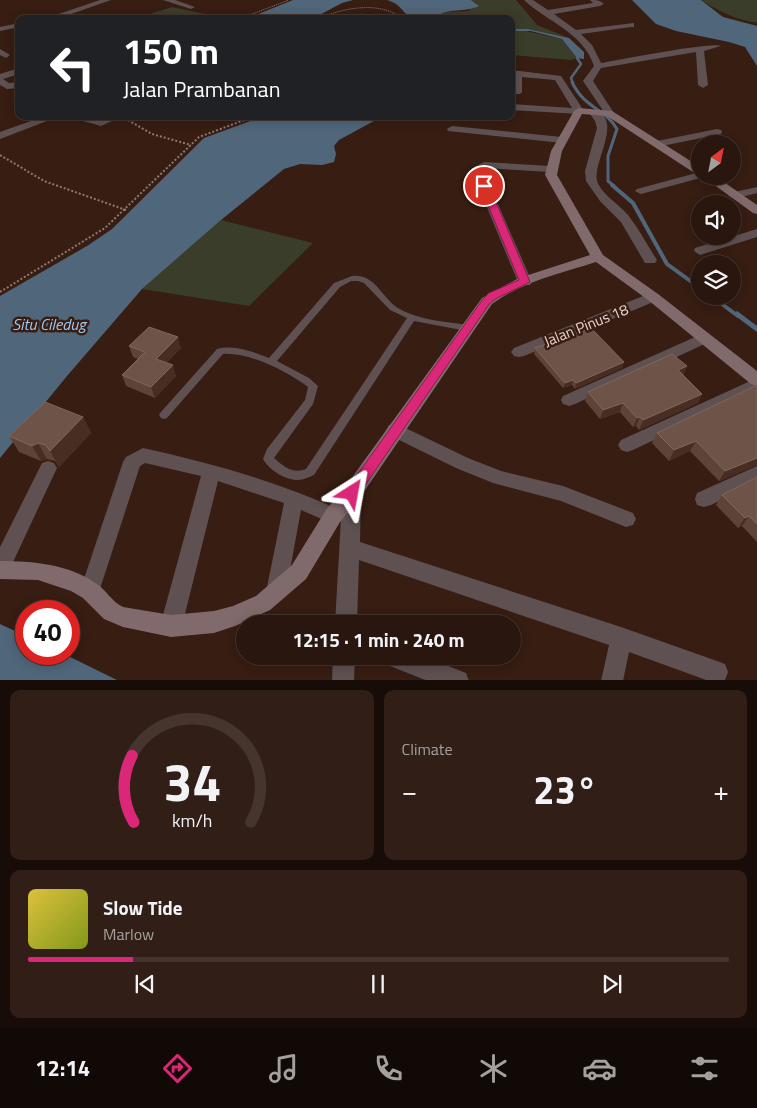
<!DOCTYPE html>
<meta charset="utf-8">
<style>
body{margin:0;font-family:"Titillium Web",sans-serif;background:#311f17;color:#f1f3f6;height:100vh;display:flex;flex-direction:column;font-size:19px;white-space:nowrap}
*{box-sizing:border-box;margin:0}
p{font-size:16px;color:#a59f9e}
.icon{flex:none;width:28px;height:28px;fill:none;stroke:currentColor;stroke-width:2;stroke-linecap:round;stroke-linejoin:round}
.map{position:relative;height:680px;overflow:hidden}
.sheet{display:flex;flex-direction:column;gap:10px;padding:10px;background:#170c08;flex:1}
.sheet>*{flex:none}
.hud{position:absolute;left:15px;top:15px;width:500px;height:105px;border-radius:10px;box-shadow:0 2px 12px #0003,0 0 0 1px #45352e;background:#202124;color:#fff;overflow:hidden}
.needle{width:32px;rotate:32deg}
.buttons{position:absolute;left:691px;top:135px;display:grid;gap:10px}
.buttons a{display:grid;place-items:center;width:50px;height:50px;border-radius:50%;background:#29160e;box-shadow:0 2px 12px #0003,0 0 0 1px #45352e;font-size:25px}
.speed{position:absolute;left:15px;top:600px;display:flex;gap:10px;font-size:25px;font-weight:700;text-align:center}
.speed>*{display:grid;place-content:center;width:65px;height:65px;border-radius:50%;background:#29160e;box-shadow:0 2px 12px #0003,0 0 0 1px #45352e;line-height:1}
.speed .limit{border:8px solid #d22;background:#fff;color:#111}
.pin{position:absolute;display:grid;place-items:center;width:42px;height:42px;color:#fff;margin:-21px;border:2px solid #fff;border-radius:50%;box-shadow:0 1px 5px #0007}
.me{position:absolute;width:55px;margin:-28px;rotate:34deg;stroke-linejoin:round;filter:drop-shadow(0 0 4px #0008)}
.turn{display:flex;align-items:center;gap:18px;height:105px;padding:0 25px;font-size:22px}
.turn .icon{width:65px;height:65px;stroke-width:2.5}
.turn b{display:block;font-size:35px;line-height:42px}
.big{font-size:38px;font-weight:700;line-height:1.1}
.sheet .tile{flex:1;display:flex;flex-direction:column;justify-content:center;gap:8px;min-width:0;padding:0 18px;border-radius:10px;background:#311f17}
.sheet .dial{align-items:center;gap:0}
.dial svg{height:130px;overflow:visible;fill:none;stroke:#45352e;stroke-width:7;stroke-linecap:round;text-anchor:middle}
.dial text{fill:#f1f3f6;stroke:none}
.song{display:flex;align-items:center;gap:15px}
.cover{width:60px;height:60px;border-radius:8px;background:linear-gradient(135deg,hsl(50 70% 55%),hsl(70 70% 35%))}
.played{height:5px;border-radius:2px;background:linear-gradient(90deg,#db2777 15%,#45352e 15%)}
.keys{display:flex;justify-content:space-around;direction:ltr}
.heat{display:flex;justify-content:space-between;align-items:center;font-size:28px;direction:ltr}
.sheet .tiles{flex:1;display:grid;gap:10px;grid-template-columns:1fr 1fr}
.tile:last-child{grid-column:span 2}
.trip{position:absolute;left:236px;top:615px;width:285px;height:50px;border-radius:25px;background:#29160e;box-shadow:0 2px 12px #0003,0 0 0 1px #45352e;font-weight:700;line-height:50px;text-align:center}
.menu{display:flex;height:80px;justify-content:space-around;align-items:center;background:#100906;color:#a59f9e}
.menu .icon{width:35px;height:35px}
.menu .current{color:#db2777}
.menu b{font-size:22px;color:#f1f3f6}
.map>svg:first-child{display:block}
.green{fill:#3a3d29}
.water{fill:#50667a}
.lines{fill:none;stroke-linecap:round;stroke-linejoin:round}
.stream-far3{stroke:#50667a;stroke-width:2.5}
.stream-far2{stroke:#50667a;stroke-width:3}
.stream-far1{stroke:#50667a;stroke-width:4}
.stream{stroke:#50667a;stroke-width:5}
.path-far1{stroke:#8f7970;stroke-width:1;stroke-dasharray:1 1;stroke-linecap:butt}
.path{stroke:#8f7970;stroke-width:2;stroke-dasharray:2 2;stroke-linecap:butt}
.lane{fill:#5f5152;fill-rule:evenodd}
.street{fill:#5f5152;fill-rule:evenodd}
.secondary{fill:#806a6c;fill-rule:evenodd}
.wall{fill:#5e4338}
.shaded-wall{fill:#482d22}
.building{fill:#6d5348;stroke:#80675d}
.route{fill:#db2777;stroke:#8e194d}
.labels{text-anchor:middle;dominant-baseline:central;stroke-width:5;stroke-linejoin:round;paint-order:stroke}
.street-label{font-size:15px;fill:#e6d4cd;stroke:#371d12}
.water-label{font-size:16px;font-style:italic;fill:#9fc9f1;stroke:#371d12}
</style>
<div class="map">
<svg width="757" height="681" viewBox="0 0 757 681">
<rect width="100%" height="100%" fill="#371d12"/>
<path class="green" d="M 471,0 L 516,0 L 537,25 L 569,38 L 528,29 L 511,29 L 511,19 L 438,19 L 435,17 L 441,12 L 469,11 L 476,3 Z
M 701,0 L 757,0 L 757,23 C 735,19 720,12 701,0 Z
M 172,7 L 205,14 L 210,17 L 188,19 L 134,19 Z
M 521,30 L 562,39 L 577,58 L 571,60 L 511,55 L 511,51 L 513,50 L 511,49 L 511,31 Z
M 221,220 L 313,243 L 249,306 L 142,289 Z"/>
<path class="water" d="M 293,0 L 353,0 L 342,3 L 312,19 L 292,19 L 285,17 L 276,19 L 241,19 L 256,15 Z
M 387,0 L 471,0 L 479,6 C 465,13 448,7 436,17 L 438,19 C 431,19 416,22 410,17 C 401,11 401,4 387,0 Z
M 632,0 L 701,0 L 723,17 L 757,26 L 757,66 L 745,47 L 729,42 L 676,31 L 656,24 Z
M 511,29 L 528,29 L 569,38 L 584,52 L 584,59 L 577,58 L 562,39 L 531,31 L 511,31 Z
M 264,116 L 383,116 L 339,140 L 334,146 L 336,154 L 334,162 L 322,165 L 300,164 L 284,169 L 221,220 L 142,289 L 67,376 L 0,458 L 0,296 L 87,246 L 112,229 L 204,138 Z
M 0,624 L 26,636 L 26,654 L 64,654 L 117,680 L 0,680 Z"/>
<g class="lines">
<path class="stream-far3" d="M 573,83 L 571,78 L 581,64 L 577,58"/>
<path class="stream-far2" d="M 572,82 C 584,108 606,109 617,129 L 608,156 L 608,181 L 614,186"/>
<path class="stream-far1" d="M 612,185 L 633,203 L 667,264 L 700,288
M 711,296 L 738,316"/>
<path class="stream" d="M 737,314 L 757,329"/>
<path class="path-far1" d="M 196,16 L 247,16 L 289,0
M 180,19 L 191,17
M 318,19 C 342,8 381,0 402,19"/>
<path class="path" d="M 128,120 L 152,134 L 191,145
M 0,155 L 44,181 L 126,210
M 0,292 L 105,228 L 199,137 L 255,116"/>
<path class="lane" d="M 352,276 C 374,274 380,294 395,306 C 415,320 443,321 467,325 L 471,328 L 467,331 L 414,321 L 314,475 C 309,477 303,480 298,480 C 285,480 269,470 263,459 L 267,449 L 305,400 L 308,387 C 287,371 249,352 223,354 L 167,418 L 164,419 L 161,418 L 159,415 L 161,412 L 217,349 C 235,344 253,352 269,358 L 334,283 ZM 351,281 L 358,281 L 364,283 L 390,310 L 407,318 L 306,469 C 293,474 284,467 274,458 L 313,404 L 318,386 L 309,378 L 277,361 L 340,287 Z"/>
<path class="street" d="M 100,0 L 111,0 L 57,19 L 44,19 Z
M 163,0 L 175,0 L 195,7 L 191,9 Z
M 524,0 L 533,0 L 548,10 L 593,3 L 590,0 C 596,0 600,0 604,4 L 600,6 L 554,14 L 576,30 L 634,23 L 634,27 L 631,27 L 581,34 L 592,45 L 601,63 C 618,60 714,41 721,46 L 704,51 L 708,85 L 703,88 L 698,85 L 696,52 L 601,68 L 593,81 L 614,113 L 609,116 L 606,115 L 583,81 L 594,66 C 583,32 547,22 524,0 Z
M 19,23 L 19,27 L 0,31 L 0,27 Z
M 0,49 L 10,55 L 6,58 L 0,55 Z
M 19,68 L 19,74 L 3,79 L 9,83 L 19,82 L 19,88 L 7,89 L 0,85 L 0,74 Z
M 511,70 L 561,76 L 584,111 L 579,114 L 511,110 L 511,104 L 572,108 L 555,80 L 522,77 L 522,92 L 520,94 L 514,94 Z
M 595,111 C 624,119 592,163 597,181 C 602,195 619,204 628,215 C 639,229 647,245 657,260 L 655,263 L 645,263 L 621,222 L 600,201 L 586,181 L 585,171 L 597,128 L 595,121 L 590,114 Z
M 45,116 L 60,116 L 0,139 L 0,132 Z
M 66,116 L 85,116 L 100,120 L 109,116 L 123,116 L 101,126 Z
M 452,126 L 562,137 L 567,140 L 562,143 L 448,131 L 447,129 Z
M 717,129 L 721,130 L 722,132 L 721,134 L 657,147 L 652,144 L 657,141 Z
M 484,162 L 550,166 L 556,169 L 550,172 L 486,168 L 483,170 L 532,282 L 530,285 L 520,285 L 518,282 L 471,169 Z
M 700,172 L 700,176 L 704,177 L 641,194 L 635,191 L 637,189 Z
M 757,187 L 757,193 L 734,199 L 728,195 L 730,193 Z
M 757,229 L 757,237 L 700,255 L 694,251 L 695,248 Z
M 653,292 L 658,294 L 660,297 L 658,300 L 524,356 L 519,357 L 514,356 L 511,352 L 514,348 Z
M 704,333 L 709,334 L 711,338 L 709,342 L 575,404 L 569,406 L 563,404 L 561,400 L 563,396 Z
M 757,378 L 757,391 L 633,450 L 627,452 L 621,450 L 618,445 L 621,440 Z
M 395,423 L 468,458 L 501,471 L 563,486 L 633,513 L 636,519 L 633,525 L 626,527 L 561,501 L 493,483 L 456,468 L 389,435 L 386,430 L 389,425 Z
M 143,448 C 211,463 276,481 340,510 L 342,514 L 343,493 L 345,487 L 352,485 L 359,487 L 361,493 L 360,542 L 621,627 L 717,661 L 725,664 L 728,672 L 725,680 L 709,681 L 629,652 L 623,681 L 601,681 L 609,645 L 359,560 L 357,624 L 335,624 L 341,518 L 340,522 L 333,524 L 301,510 L 286,592 L 283,599 L 276,602 L 269,599 L 266,592 L 284,503 L 218,481 L 182,626 L 179,634 L 171,637 L 163,634 L 160,626 L 201,476 L 145,463 L 140,466 L 97,598 L 90,601 L 83,598 L 80,591 L 123,462 L 126,457 Z
M 48,461 L 54,463 L 57,468 L 7,575 L 0,577 L 0,547 L 42,463 Z
M 757,466 L 757,482 L 711,505 L 704,507 L 697,505 L 695,499 L 697,493 Z
M 333,656 L 355,656 L 354,681 L 332,681 Z
M 382,656 L 423,656 L 466,673 L 469,681 L 428,681 L 385,664 Z"/>
<path class="secondary" d="M 579,108 L 612,111 L 700,167 L 700,175 L 696,174 L 607,116 L 582,114 L 562,151 L 557,175 L 603,255 L 658,294 L 757,371 L 757,386 L 751,384 L 648,300 L 596,262 C 561,273 522,282 492,304 L 359,499 L 340,522 L 306,579 L 270,610 L 235,626 L 214,633 L 171,637 L 123,627 L 104,619 L 83,598 L 71,591 L 38,580 L 0,579 L 0,561 C 32,561 69,564 97,584 C 106,590 112,602 123,607 L 171,615 L 214,611 L 233,606 L 256,596 L 292,565 L 326,510 L 345,487 L 482,298 L 519,278 L 590,255 L 545,175 L 551,151 L 574,111 Z
M 702,176 L 715,176 L 757,205 L 757,214 L 753,213 Z"/>
</g>
<path class="wall" d="M 129,346 L 181,348 L 166,363 L 176,376 L 155,398 L 126,386 L 122,375 L 138,359 L 133,357 Z
M 535,348 L 624,362 L 622,368 L 575,389 L 572,385 L 563,388 L 534,354 Z
M 687,366 L 683,375 L 702,394 L 698,403 L 639,430 L 636,426 L 633,427 L 620,412 L 600,419 L 585,401 L 588,392 Z
M 757,385 L 757,465 L 719,481 L 690,451 L 669,461 L 652,443 L 657,433 Z
M 83,417 L 91,433 L 59,467 L 55,461 L 47,459 L 41,461 L 19,452 L 9,436 Z
M 757,477 L 757,542 L 742,526 L 738,528 L 716,505 L 722,495 Z"/>
<path class="shaded-wall" d="M 178,337 L 181,348 L 160,370 L 156,359 Z
M 624,362 L 622,368 L 575,389 L 576,383 Z
M 173,365 L 176,376 L 155,398 L 151,387 Z
M 687,366 L 683,376 L 678,370 Z
M 573,380 L 572,385 L 563,388 L 565,383 Z
M 702,394 L 698,403 L 639,430 L 643,420 Z
M 623,403 L 620,412 L 600,419 L 603,410 Z
M 83,417 L 91,433 L 59,467 L 50,451 Z
M 640,417 L 636,426 L 633,427 L 637,418 Z
M 696,441 L 690,451 L 669,461 L 674,450 Z
M 38,443 L 47,459 L 41,461 L 32,446 Z
M 757,458 L 757,465 L 719,481 L 725,471 Z
M 749,516 L 742,526 L 738,528 L 745,518 Z"/>
<path class="building" d="M 149,327 L 178,337 L 156,359 L 173,365 L 151,387 L 122,375 L 145,352 L 129,346 Z
M 591,328 L 624,362 L 576,383 L 573,380 L 565,383 L 535,348 Z
M 672,354 L 687,366 L 678,370 L 702,394 L 643,420 L 640,417 L 637,418 L 623,403 L 603,410 L 588,392 Z
M 757,385 L 757,458 L 725,471 L 696,441 L 674,450 L 657,433 Z
M 45,402 L 83,417 L 50,451 L 46,445 L 38,443 L 32,446 L 9,436 Z
M 757,477 L 757,524 L 749,516 L 745,518 L 722,495 Z"/>
<path class="route" d="M 484,183 L 489,186 L 530,282 L 497,298 L 490,303 L 357,497 L 352,499 L 347,497 L 345,493 L 347,489 L 483,299 L 489,293 L 519,280 L 480,186 Z"/>
<g class="labels">
<g class="street-label">
<text transform="translate(586 325) rotate(-22)">Jalan Pinus 18</text>
</g>
<g class="water-label">
<text x="49" y="324">Situ Ciledug</text>
</g>
</g>
</svg>
<div class="buttons">
<a><svg class="needle" viewBox="-14 -14 28 28"><path d="M0-13l5 13h-10z" fill="#e53935"/><path d="M0 13l5-13h-10z" fill="#a59f9e"/></svg></a>
<a><svg class="icon" aria-label="sound" viewBox="0 0 24 24"><path d="M4 9h4l5-4v14l-5-4H4zM17 9q2 3 0 6"/></svg></a>
<a><svg class="icon" aria-label="layers" viewBox="0 0 24 24"><path d="M12 4l9 5-9 5-9-5zM3 14l9 5 9-5"/></svg></a>
</div>
<div class="speed"><div class="limit">40</div></div>
<div class="pin" style="left:484px;top:186px;background:#d93025"><svg class="icon" aria-label="arrive" viewBox="0 0 24 24"><path d="M6 21V4h12l-3 4 3 4H6"/></svg></div>
<svg class="me" style="left:352px;top:493px" viewBox="-20 -20 40 40"><path d="M0-17L14 15 0 8-14 15z" fill="#db2777" stroke="#fff" stroke-width="4"/></svg>
<div class="trip">12:15 · 1 min · 240 m</div>
<div class="hud">
<div class="turn"><svg class="icon" aria-label="left" viewBox="0 0 24 24"><path d="M17 20v-9H6M10 6l-5 5 5 5"/></svg><div><b>150 m</b>Jalan Prambanan</div></div>
</div>
</div>
<section class="sheet">
<div class="tiles">
<div class="tile dial"><svg viewBox="0 0 100 80">
<path d="M14 69A42 42 0 1 1 86 69"/>
<path d="M14 69A42 42 0 0 1 13 28" stroke="#db2777"/>
<text x="50" y="56" font-size="32" font-weight="700">34</text>
<text x="50" y="72" font-size="11">km/h</text>
</svg></div>
<div class="tile"><p>Climate</p>
<div class="heat"><a>−</a><b class="big">23°</b><a>+</a></div>
</div>
<div class="tile">
<div class="song"><i class="cover"></i><div><b>Slow Tide</b><p>Marlow</p></div></div>
<div class="played"></div>
<div class="keys"><svg class="icon" aria-label="previous" viewBox="0 0 24 24"><path d="M18 5L8 12l10 7zM5 5v14"/></svg><svg class="icon" aria-label="pause" viewBox="0 0 24 24"><path d="M8 5v14M16 5v14"/></svg><svg class="icon" aria-label="next" viewBox="0 0 24 24"><path d="M6 5l10 7-10 7zM19 5v14"/></svg></div>
</div>
</div>
</section>
<nav class="menu">
<b>12:14</b>
<svg class="icon current" aria-label="directions" viewBox="0 0 24 24"><path d="M12 3l9 9-9 9-9-9zM9 14v-3h6M13 9l2 2-2 2"/></svg>
<svg class="icon" aria-label="music" viewBox="0 0 24 24"><path d="M9 18V5l10-2v13"/><circle cx="6" cy="18" r="3"/><circle cx="16" cy="16" r="3"/></svg>
<svg class="icon" aria-label="phone" viewBox="0 0 24 24"><path d="M5 4h4l2 5-3 2q2 4 5 5l2-3 5 2v4C11 20 4 13 5 4z"/></svg>
<svg class="icon" aria-label="climate" viewBox="0 0 24 24"><path d="M12 3v18M4 7l16 10M4 17L20 7"/></svg>
<svg class="icon" aria-label="car" viewBox="0 0 24 24"><path d="M5 17H2v-5l4-1 3-4h7l3 4 3 1v5h-3M9 17h6M6 11h13"/><circle cx="7" cy="17" r="2"/><circle cx="17" cy="17" r="2"/></svg>
<svg class="icon" aria-label="filters" viewBox="0 0 24 24"><path d="M4 7h16M4 17h16"/><circle cx="9" cy="7" r="2"/><circle cx="15" cy="17" r="2"/></svg>
</nav>
